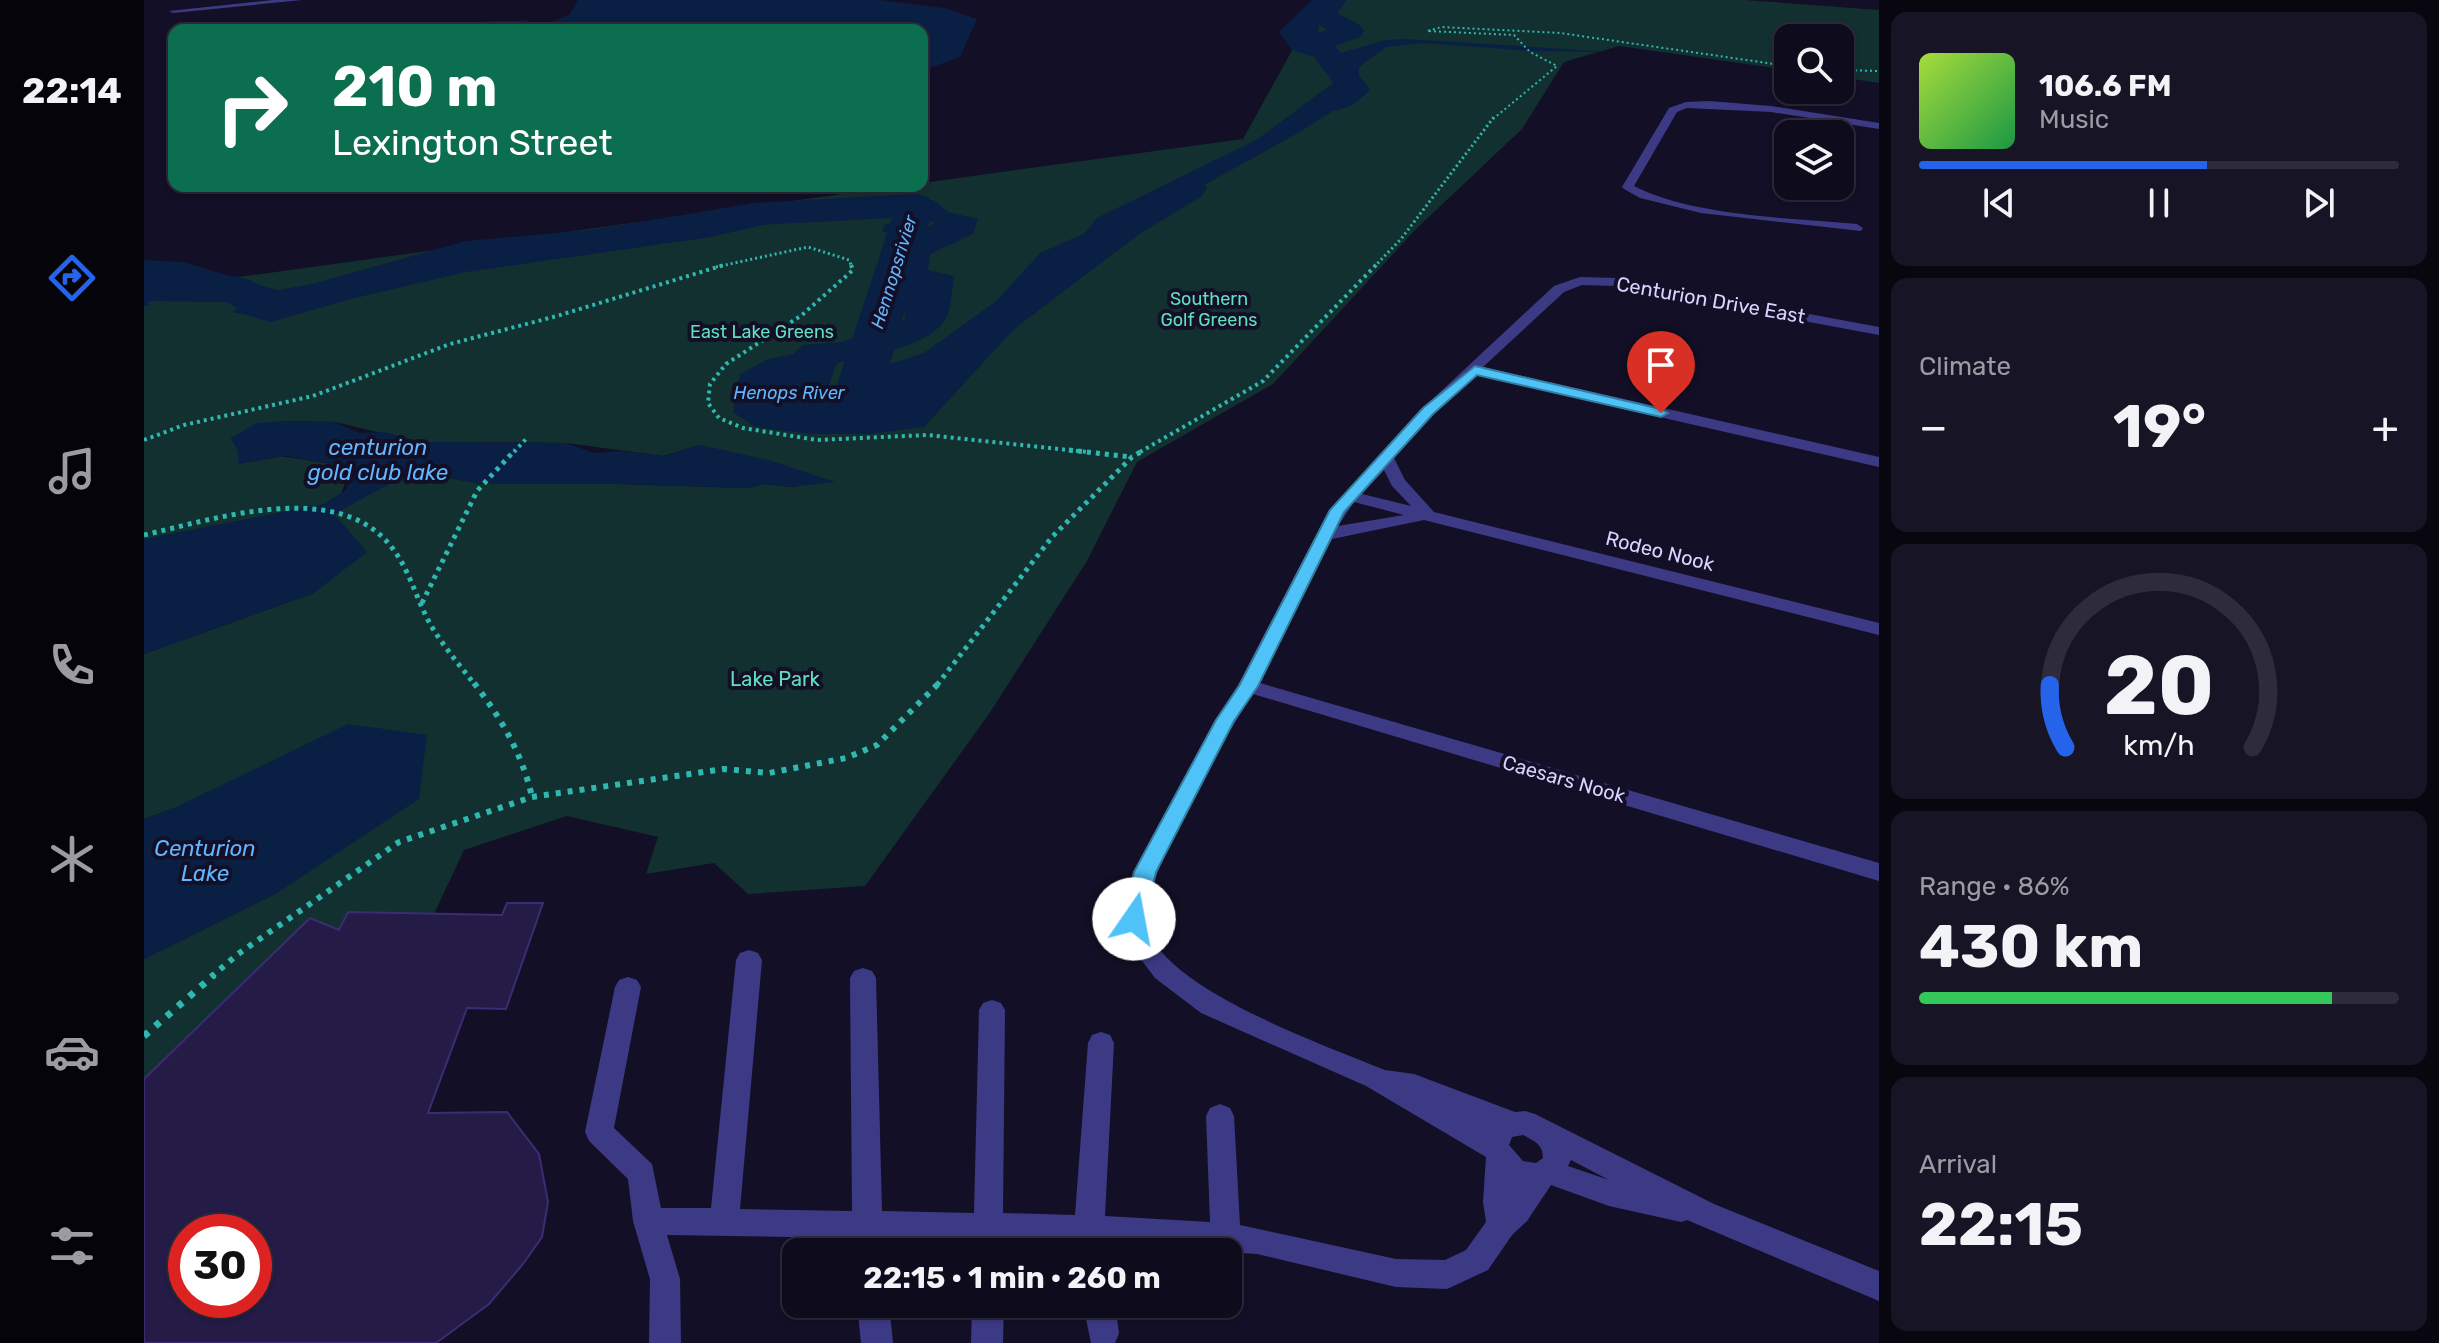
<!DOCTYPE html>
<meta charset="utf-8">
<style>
body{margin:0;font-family:Rubik,sans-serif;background:#171425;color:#f1f3f6;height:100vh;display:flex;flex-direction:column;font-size:30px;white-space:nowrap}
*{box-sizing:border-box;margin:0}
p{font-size:26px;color:#9b9ba3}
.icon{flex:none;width:44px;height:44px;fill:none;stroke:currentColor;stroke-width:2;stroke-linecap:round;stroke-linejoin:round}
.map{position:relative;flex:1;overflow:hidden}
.drawer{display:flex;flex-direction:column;gap:12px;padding:12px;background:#08060f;width:560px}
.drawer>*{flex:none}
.top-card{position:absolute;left:24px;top:24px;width:760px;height:168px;border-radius:16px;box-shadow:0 2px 6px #0004,0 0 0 2px #2e2b3b;background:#0b6e4f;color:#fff;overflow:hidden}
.tools{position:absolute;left:1630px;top:24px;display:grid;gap:16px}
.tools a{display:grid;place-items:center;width:80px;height:80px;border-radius:16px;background:#0e0b1c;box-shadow:0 2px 6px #0004,0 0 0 2px #2e2b3b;font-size:40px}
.speed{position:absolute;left:24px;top:1214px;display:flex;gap:16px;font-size:40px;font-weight:700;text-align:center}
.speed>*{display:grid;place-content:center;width:104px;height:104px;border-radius:50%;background:#0e0b1c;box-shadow:0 2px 6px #0004,0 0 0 2px #2e2b3b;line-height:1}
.speed .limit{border:12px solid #d22;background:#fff;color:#111}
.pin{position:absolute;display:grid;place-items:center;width:68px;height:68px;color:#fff;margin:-82px -34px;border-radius:50% 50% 50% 0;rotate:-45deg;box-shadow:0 0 8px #0007}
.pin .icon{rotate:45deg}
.me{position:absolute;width:88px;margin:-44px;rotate:12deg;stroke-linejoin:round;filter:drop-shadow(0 0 6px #0008)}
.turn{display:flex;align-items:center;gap:28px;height:168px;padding:0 32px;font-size:36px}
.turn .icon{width:104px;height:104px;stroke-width:2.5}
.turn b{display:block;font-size:56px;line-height:68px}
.big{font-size:60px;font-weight:700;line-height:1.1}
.drawer .widget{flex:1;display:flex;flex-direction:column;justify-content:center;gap:12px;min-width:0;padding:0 28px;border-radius:16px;background:#171425}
.drawer .dial{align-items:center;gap:0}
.dial svg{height:208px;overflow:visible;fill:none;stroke:#2e2b3b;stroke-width:7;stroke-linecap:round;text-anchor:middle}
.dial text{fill:#f1f3f6;stroke:none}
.song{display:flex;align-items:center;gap:24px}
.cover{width:96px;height:96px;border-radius:12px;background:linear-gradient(135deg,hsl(80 70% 55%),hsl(140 70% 35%))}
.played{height:8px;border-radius:4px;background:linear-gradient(90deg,#2563eb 60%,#2e2b3b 60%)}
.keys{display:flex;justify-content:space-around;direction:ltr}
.heat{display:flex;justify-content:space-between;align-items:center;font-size:44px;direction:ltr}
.charge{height:12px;border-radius:6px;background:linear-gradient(90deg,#34c759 86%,#2e2b3b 0)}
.trip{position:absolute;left:638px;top:1238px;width:460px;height:80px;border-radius:16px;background:#0e0b1c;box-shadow:0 2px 6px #0004,0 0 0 2px #2e2b3b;font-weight:700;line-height:80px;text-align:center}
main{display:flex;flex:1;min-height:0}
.tabs{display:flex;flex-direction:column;width:144px;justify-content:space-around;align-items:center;background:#06040b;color:#9b9ba3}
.tabs .icon{width:56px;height:56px}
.tabs .selected{color:#2563eb}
.tabs b{font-size:36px;color:#f1f3f6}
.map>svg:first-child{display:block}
.green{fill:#12302f;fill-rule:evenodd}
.water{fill:#0a1f44}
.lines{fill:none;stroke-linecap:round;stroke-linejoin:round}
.river{fill:#0a1f44;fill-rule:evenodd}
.building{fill:#241b47;stroke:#3b2d73;stroke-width:2;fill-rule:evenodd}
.path-far5{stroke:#2fb8b0;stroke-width:2;stroke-dasharray:2 3;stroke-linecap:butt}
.path-far4{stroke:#2fb8b0;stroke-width:3;stroke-dasharray:2 3;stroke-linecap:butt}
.path-far3{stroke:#2fb8b0;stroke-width:4;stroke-dasharray:3 4;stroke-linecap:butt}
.path-far2{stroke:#2fb8b0;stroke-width:5;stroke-dasharray:4 5;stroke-linecap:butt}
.path-far1{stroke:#2fb8b0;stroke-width:6;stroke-dasharray:5 7;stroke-linecap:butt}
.path{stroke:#2fb8b0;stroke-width:7;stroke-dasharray:6 9;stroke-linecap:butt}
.lane{fill:#3d3a85;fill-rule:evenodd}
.street{fill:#3d3a85;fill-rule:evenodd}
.route{fill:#4fc3f7;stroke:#337fa1;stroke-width:2}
.labels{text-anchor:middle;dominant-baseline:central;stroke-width:8;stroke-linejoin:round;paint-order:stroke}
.far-water-label{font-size:18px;font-style:italic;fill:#62b6ff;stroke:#130f26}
.far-park-label{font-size:18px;fill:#5fe0c0;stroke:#130f26}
.street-label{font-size:20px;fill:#d9d4ff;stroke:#130f26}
.park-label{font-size:20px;fill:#5fe0c0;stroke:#130f26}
.water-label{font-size:22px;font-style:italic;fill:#62b6ff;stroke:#130f26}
</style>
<main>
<nav class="tabs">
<b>22:14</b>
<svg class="icon selected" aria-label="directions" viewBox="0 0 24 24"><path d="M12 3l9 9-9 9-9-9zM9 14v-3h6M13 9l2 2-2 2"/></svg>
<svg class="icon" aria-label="music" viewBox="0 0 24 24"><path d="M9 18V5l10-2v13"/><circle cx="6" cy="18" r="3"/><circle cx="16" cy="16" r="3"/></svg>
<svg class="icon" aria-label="phone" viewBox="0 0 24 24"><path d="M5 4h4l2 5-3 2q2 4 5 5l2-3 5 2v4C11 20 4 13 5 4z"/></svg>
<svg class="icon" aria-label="climate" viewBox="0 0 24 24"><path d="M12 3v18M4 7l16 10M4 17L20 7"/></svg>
<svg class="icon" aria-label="car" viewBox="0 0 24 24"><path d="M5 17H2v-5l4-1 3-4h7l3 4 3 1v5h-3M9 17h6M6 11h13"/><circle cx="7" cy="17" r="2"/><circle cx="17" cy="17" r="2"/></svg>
<svg class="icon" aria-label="filters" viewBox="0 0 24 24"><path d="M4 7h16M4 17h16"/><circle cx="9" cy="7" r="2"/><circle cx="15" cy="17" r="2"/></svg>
</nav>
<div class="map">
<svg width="1735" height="1343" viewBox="0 0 1735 1343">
<rect width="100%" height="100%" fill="#130f26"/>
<path class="green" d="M 1176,0 L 1601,0 L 1735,10 L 1735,83 L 1696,77 L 1696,38 L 1644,38 L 1644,70 L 1475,46 L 1420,62 L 1378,129 L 1273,228 L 1129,384 L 993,462 L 943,561 L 845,714 L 721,886 L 604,894 L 570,863 L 502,874 L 514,837 L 423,816 L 320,850 L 290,914 L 204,912 L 195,930 L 166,918 L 0,1079 L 0,959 L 133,893 L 30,808 L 0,819 L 0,654 L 170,593 L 0,540 L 0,290 L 757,186 L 778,186 L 778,183 L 1099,139 ZM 141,421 L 191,422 L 276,442 L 422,443 L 519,456 L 556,445 L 688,481 L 647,487 L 620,484 L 604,488 L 473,484 L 337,484 L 269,471 L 190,513 L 207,467 L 93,449 L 87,438 Z"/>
<path class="water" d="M 434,0 L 736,0 L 801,8 L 833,19 L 816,57 L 778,71 L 778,30 L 388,30 L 425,15 Z
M 1168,0 L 1192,0 L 1177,13 L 1173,42 L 1193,54 L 1241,40 L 1262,39 L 1470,52 L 1386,51 L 1280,43 L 1242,47 L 1215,67 L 1215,95 L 1147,137 L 971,234 L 952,247 L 907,283 L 870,329 L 780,427 L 725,434 L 667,434 L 611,427 L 589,412 L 596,374 L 625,359 L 649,354 L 659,345 L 698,342 L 761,320 L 760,301 L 742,274 L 750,256 L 745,245 L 767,246 L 768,239 L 791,222 L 766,221 L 753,224 L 753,231 L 738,232 L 741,225 L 753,220 L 754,215 L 739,211 L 671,213 L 567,237 L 322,272 L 121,319 L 88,312 L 108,298 L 91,289 L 57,294 L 52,299 L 31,291 L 3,290 L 5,306 L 0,306 L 0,260 L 39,262 L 133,290 L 224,275 L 269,263 L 341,255 L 611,214 L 789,200 L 804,212 L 834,219 L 829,234 L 786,254 L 784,270 L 810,276 C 808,288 808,302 804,314 C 793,346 722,356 693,363 L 683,390 L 713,395 L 796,363 L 896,253 L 941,233 L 953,218 L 1114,139 L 1193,80 L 1173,58 L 1148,50 L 1135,32 Z
M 386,20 L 363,30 L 177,30 L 196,26 Z
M 141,421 L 191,422 L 215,433 L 240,432 L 276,442 L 422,443 L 450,453 L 478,451 L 519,456 L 556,445 L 625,460 L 691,482 L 647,487 L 620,484 L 604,488 L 473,484 L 337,484 L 269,471 L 190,514 L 223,552 L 170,593 L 0,654 L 0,539 L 180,504 L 203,489 L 206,467 L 142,456 L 95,464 L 93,449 L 87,438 L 113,423 Z
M 204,724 L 283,735 L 275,799 L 133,893 L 0,959 L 0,819 L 30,808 Z"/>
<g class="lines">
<path class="river" d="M 1175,0 L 1203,0 L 1193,13 L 1216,25 L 1220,31 L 1216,37 L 1191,46 L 1226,89 C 1215,105 1193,114 1175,110 L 1170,103 L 1175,96 L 1192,86 L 1159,43 L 1163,37 L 1183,30 L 1163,15 Z
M 1045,177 L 1058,180 L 1063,188 L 1058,196 L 994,235 L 812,373 L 715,405 L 698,401 L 691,391 L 748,218 L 611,225 L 446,254 L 325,265 L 127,322 L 112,318 L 82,302 L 0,301 L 0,275 L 91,276 L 106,280 L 132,294 L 322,241 L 446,230 L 611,203 L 771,194 L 784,197 L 790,205 L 746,364 L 780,353 L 966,219 L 1032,180 Z"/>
</g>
<path class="building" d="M 363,903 L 399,903 L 362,1009 L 323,1008 L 284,1113 L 363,1112 L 395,1154 L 404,1202 L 398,1237 L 379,1264 L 345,1304 L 292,1343 L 0,1343 L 0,1079 L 166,918 L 195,930 L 204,912 L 358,915 ZM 42,1232 L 110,1232 L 110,1300 L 42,1300 Z"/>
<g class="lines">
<path class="path-far5" d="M 1696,70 L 1735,71
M 1349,119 L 1413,66 L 1386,52 L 1370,35 L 1283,31 L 1298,27 L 1416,33 L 1644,66"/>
<path class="path-far4" d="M 572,267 L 664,247 L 705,260 L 708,267
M 1230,267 L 1257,239 L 1350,117"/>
<path class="path-far3" d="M 707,265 L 709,270 L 658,315 L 582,364 L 566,384 L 564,403 L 575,418 L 599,428 L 673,440 L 784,435 L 943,452
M 0,440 L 40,425 L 169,396 L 306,344 L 413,316 L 580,265
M 370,452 L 382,439
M 996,452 L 1119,381 L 1232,265"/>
<path class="path-far2" d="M 925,450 L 988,457
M 0,535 C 71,519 196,477 249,549 C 265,570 272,597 284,620 C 297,644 315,664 331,685
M 278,603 L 333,491 L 371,450
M 793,685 L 908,537 L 988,457 L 1000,450"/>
<path class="path-far1" d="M 330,683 C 357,718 378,753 388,797
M 67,977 L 94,954 L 255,842 L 388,797 L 580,769 L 625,773 L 702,758 L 733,745 L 795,683"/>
<path class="path" d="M 0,1036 L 70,975"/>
<path class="lane" d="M 129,0 L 158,0 L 29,13 L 25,11 Z"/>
<path class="street" d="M 1565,101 L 1627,106 L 1735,123 L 1735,129 L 1627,112 L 1543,108 L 1533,112 L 1490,186 C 1547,216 1648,218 1713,224 L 1719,228 L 1717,231 L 1557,213 L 1496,198 L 1480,189 L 1478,187 L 1525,108 L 1542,102 Z
M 1436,277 L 1472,278 L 1735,327 L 1735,335 L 1472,286 L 1438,285 L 1420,292 L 1339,367 L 1735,457 L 1735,467 L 1332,375 L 1289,414 L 1250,458 L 1261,480 L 1290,512 L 1735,623 L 1735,635 L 1280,520 L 1188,539 L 1116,683 L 1735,863 L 1735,881 L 1109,694 C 1082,734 1001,875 1002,918 C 1004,985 1187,1047 1241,1070 L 1270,1074 L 1371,1112 L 1381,1111 L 1391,1114 L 1570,1204 L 1735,1271 L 1735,1301 L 1543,1220 L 1537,1222 L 1465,1206 L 1407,1185 L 1383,1221 L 1368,1235 L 1344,1270 L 1303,1289 L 1252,1287 L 1113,1254 L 962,1244 L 963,1252 L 933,1252 L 932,1242 L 859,1241 L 859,1252 L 829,1252 L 829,1240 L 739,1239 L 739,1252 L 709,1252 L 709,1238 L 523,1235 L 536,1279 L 537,1343 L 505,1343 L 506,1279 L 489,1221 L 484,1179 L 445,1141 L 441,1132 L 471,987 L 475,980 L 484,977 L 493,980 L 497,987 L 470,1128 L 508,1164 L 517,1208 L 567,1208 L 592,960 L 596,953 L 605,950 L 614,953 L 618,960 L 596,1209 L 708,1211 L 706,978 L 710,971 L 719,968 L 728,971 L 732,978 L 738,1211 L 830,1213 L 835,1010 L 839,1003 L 848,1000 L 857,1003 L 861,1010 L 859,1213 L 931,1215 L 944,1043 L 948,1035 L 957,1032 L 966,1035 L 970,1043 L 961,1216 L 1066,1222 L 1062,1116 L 1066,1108 L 1076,1104 L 1086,1108 L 1090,1116 L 1096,1225 L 1252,1259 L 1301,1260 L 1322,1250 L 1342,1222 L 1339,1202 L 1342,1157 L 1222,1086 L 1057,1013 L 1011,978 L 992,953 L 978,919 L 989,872 L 1071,720 L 1094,685 L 1185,510 L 1279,408 L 1410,286 ZM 1240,470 L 1248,486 L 1267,506 L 1218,494 ZM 1210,502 L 1260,515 L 1194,526 ZM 1379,1135 C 1390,1141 1399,1144 1399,1158 L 1392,1163 L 1379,1161 L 1365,1145 L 1368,1137 ZM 1427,1160 L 1465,1180 L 1424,1166 Z
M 713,1304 L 745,1304 L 749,1343 L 717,1343 Z
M 828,1304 L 860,1304 L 859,1343 L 827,1343 Z
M 939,1304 L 971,1304 L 975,1333 L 971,1343 L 947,1343 Z"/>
</g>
<path class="route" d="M 1331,366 L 1517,409 L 1524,413 L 1517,417 L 1333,375 L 1289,414 L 1200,512 L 1114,686 L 1090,721 L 1012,872 L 1001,919 L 998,925 L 990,928 L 983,925 L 979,919 L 990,872 L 1072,720 L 1095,686 L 1186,510 L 1279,408 Z"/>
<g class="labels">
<g class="far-water-label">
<text transform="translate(750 272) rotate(-73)">Hennopsrivier</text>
<text x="645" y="393">Henops River</text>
</g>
<g class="far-park-label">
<text x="1065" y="299">Southern<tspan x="1065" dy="21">Golf Greens</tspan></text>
<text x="618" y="332">East Lake Greens</text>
</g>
<g class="street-label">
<text transform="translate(1567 300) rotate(10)">Centurion Drive East</text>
<text transform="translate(1516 551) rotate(14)">Rodeo Nook</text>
<text transform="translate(1420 779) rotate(16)">Caesars Nook</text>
</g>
<g class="park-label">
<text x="631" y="679">Lake Park</text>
</g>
<g class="water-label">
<text x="234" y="447">centurion<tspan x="234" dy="25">gold club lake</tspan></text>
<text x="61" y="848">Centurion<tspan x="61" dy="25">Lake</tspan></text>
</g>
</g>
</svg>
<div class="tools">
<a><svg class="icon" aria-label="search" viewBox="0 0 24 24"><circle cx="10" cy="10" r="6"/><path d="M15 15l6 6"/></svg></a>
<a><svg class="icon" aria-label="layers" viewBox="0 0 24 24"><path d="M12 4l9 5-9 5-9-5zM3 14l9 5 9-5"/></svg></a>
</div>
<div class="speed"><div class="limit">30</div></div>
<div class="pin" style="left:1517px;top:413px;background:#d93025"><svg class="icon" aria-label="arrive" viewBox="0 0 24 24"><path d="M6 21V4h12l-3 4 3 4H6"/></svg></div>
<svg class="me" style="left:990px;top:919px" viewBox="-20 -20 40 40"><circle r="19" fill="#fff"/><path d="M0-13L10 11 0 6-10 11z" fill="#4fc3f7"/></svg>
<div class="trip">22:15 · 1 min · 260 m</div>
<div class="top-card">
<div class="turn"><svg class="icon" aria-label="right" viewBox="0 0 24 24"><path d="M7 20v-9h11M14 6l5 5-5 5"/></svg><div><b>210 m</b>Lexington Street</div></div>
</div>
</div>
<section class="drawer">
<div class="widget">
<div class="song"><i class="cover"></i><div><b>106.6 FM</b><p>Music</p></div></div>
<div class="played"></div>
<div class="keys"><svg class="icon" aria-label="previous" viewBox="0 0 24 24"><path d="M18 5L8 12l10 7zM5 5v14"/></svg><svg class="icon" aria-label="pause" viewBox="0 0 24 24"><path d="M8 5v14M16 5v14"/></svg><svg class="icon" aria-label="next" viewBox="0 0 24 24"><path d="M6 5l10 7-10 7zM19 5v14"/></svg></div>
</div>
<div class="widget"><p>Climate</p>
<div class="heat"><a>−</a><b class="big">19°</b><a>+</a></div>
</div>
<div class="widget dial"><svg viewBox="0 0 100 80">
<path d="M14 69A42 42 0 1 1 86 69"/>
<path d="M14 69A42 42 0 0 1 8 45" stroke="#2563eb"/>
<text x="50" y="56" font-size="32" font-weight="700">20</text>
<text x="50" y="72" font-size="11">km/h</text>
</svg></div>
<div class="widget"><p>Range · 86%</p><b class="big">430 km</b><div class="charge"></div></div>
<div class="widget"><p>Arrival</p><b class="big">22:15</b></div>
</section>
</main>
